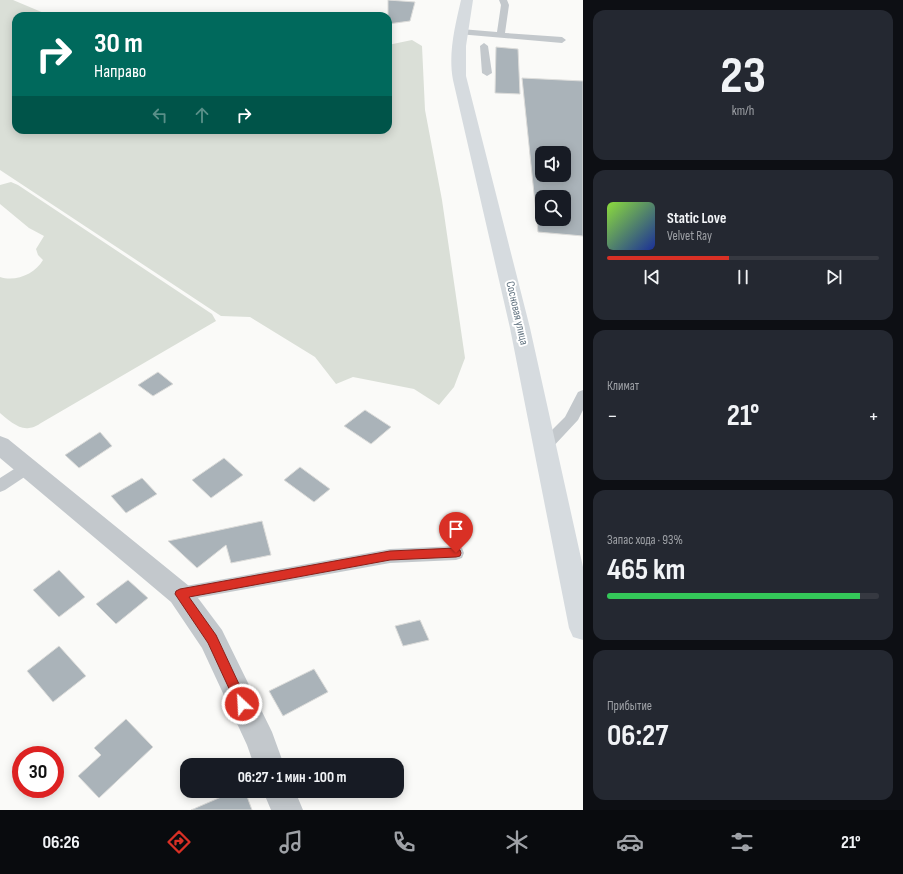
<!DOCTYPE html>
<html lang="ru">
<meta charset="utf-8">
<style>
body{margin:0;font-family:"Sofia Sans Condensed",sans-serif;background:#242831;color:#f1f3f6;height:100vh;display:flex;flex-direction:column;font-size:15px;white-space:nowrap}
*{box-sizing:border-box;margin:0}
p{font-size:13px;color:#9ea1a6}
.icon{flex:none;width:22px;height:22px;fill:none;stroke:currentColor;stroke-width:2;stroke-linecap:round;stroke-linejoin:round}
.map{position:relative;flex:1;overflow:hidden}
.drawer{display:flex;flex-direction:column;gap:10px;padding:10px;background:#0d0f14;width:320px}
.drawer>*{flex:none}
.banner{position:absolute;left:12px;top:12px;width:380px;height:122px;border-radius:12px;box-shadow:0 2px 10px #0003;background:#00695c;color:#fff;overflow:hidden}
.fabs{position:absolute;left:535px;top:146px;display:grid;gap:8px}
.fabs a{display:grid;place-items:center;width:36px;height:36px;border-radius:8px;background:#171b24;box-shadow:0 2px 10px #0003;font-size:20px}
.speed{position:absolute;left:12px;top:746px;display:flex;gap:8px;font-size:20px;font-weight:700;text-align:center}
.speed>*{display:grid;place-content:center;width:52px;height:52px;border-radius:50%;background:#171b24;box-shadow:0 2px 10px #0003;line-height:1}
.speed .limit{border:6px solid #d22;background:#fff;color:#111}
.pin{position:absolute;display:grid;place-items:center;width:34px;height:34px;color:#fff;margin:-41px -17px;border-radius:50% 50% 50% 0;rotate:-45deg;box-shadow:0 0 4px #0007}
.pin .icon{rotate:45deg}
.me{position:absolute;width:44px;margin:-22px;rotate:335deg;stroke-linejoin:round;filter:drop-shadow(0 0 3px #0008)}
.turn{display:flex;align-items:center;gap:14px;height:84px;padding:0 16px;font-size:18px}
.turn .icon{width:52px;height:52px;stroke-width:2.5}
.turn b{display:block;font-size:28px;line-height:34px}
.lanes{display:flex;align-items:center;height:38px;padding:0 16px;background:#0003;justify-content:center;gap:20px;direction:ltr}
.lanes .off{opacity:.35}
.big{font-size:30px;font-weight:700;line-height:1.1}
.drawer .tile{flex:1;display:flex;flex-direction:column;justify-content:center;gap:6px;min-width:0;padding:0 14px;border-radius:12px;background:#242831}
.drawer .dial{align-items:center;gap:0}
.dial b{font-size:52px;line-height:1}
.song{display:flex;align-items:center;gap:12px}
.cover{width:48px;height:48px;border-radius:6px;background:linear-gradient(135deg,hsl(90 70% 55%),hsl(230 70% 35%))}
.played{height:4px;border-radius:2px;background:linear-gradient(90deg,#d93025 45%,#363941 45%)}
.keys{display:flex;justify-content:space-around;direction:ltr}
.heat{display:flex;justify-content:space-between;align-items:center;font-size:22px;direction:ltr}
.charge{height:6px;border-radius:3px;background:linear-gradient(90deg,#34c759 93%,#363941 0)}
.trip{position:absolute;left:180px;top:758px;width:224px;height:40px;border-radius:12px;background:#171b24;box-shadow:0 2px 10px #0003;font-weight:700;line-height:40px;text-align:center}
.tab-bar{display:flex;height:64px;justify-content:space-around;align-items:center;background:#090b0e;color:#9ea1a6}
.tab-bar .icon{width:28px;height:28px}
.tab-bar .on{color:#d93025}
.tab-bar b{font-size:18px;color:#f1f3f6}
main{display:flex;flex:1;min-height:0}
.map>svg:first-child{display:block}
.green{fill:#dadfd7}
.building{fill:#aab3b9;stroke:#dcdcda;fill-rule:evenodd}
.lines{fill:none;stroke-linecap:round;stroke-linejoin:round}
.lane{fill:#c3c8cc;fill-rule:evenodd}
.street{fill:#c3c8cc;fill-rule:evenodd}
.secondary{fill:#d6dbdf;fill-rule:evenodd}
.route{fill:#d93025;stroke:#8d1f18}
.labels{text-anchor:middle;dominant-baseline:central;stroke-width:4;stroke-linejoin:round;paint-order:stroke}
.street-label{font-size:12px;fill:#657683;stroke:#fff}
</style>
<main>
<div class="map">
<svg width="583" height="810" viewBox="0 0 583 810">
<rect width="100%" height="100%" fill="#fafaf8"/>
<path class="green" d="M 0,0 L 13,0 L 51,16 L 16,16 L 16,130 L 388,130 L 388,45 L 412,40 L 422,46 L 425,110 L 442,200 L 465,358 L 454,387 L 439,405 L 414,389 L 353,377 L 336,384 L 315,357 L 250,317 L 221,316 L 0,170 Z
M 11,182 L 18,185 L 212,314 L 216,321 L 41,423 C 38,425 33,428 29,428 C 19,430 7,419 0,413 L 0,277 C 16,282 35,274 43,260 L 38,255 L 36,249 L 44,236 L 29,228 L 0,204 L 0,185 Z"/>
<path class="building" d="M 388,0 L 415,2 L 410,21 L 388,24 Z
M 496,47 L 518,49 L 520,94 L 495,93 Z
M 522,78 L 583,81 L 583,236 L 538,232 ZM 542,153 L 564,153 L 564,175 L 542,175 ZM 542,197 L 564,197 L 564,219 L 542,219 Z
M 158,372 L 173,384 L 153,396 L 138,385 Z
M 365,410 L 391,427 L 371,444 L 344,426 Z
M 100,432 L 112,446 L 79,468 L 65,455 Z
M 224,458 L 243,475 L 211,498 L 192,480 Z
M 300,467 L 330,489 L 314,502 L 284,480 Z
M 142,478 L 157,494 L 126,513 L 111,496 Z
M 262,521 L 271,555 L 231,563 L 226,545 L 197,568 L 168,541 Z
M 59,570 L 85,597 L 59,617 L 33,590 Z
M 128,580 L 148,598 L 116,624 L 96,604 Z
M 420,620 L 429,640 L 403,646 L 395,626 Z
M 59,646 L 86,676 L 53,702 L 27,671 Z
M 314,669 L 328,692 L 283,716 L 269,691 Z
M 126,719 L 153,747 L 99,798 L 78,776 L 101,755 L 94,748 Z
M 235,791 L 245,791 L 252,810 L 191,810 Z"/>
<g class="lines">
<path class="lane" d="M 499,0 L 507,0 L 509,5 L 505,33 L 562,37 L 566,40 L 562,43 L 458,34 L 457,32 L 461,29 L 497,32 L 501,5 Z
M 484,43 L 488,46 L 492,73 L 487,76 L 482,73 L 480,46 Z
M 583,390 L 583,410 L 578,420 L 550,450 L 545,451 L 540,450 L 538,446 L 540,442 L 565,417 L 578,392 Z
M 27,462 L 32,464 L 34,468 L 32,472 L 5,490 L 0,492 L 0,478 L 22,464 Z
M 456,546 L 462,548 L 464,553 L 462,558 L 456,560 L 390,563 L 180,601 L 174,599 L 172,594 L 174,589 L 180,587 L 390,549 Z"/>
<path class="street" d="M 0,436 L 8,439 L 189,586 L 222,630 L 272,732 L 284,765 L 254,765 L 247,745 L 202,648 L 171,602 L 0,458 Z
M 263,791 L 295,791 L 303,810 L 271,810 Z"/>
<path class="secondary" d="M 461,0 L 473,0 L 466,46 L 466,76 L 530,328 L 583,567 L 583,640 L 573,637 L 569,628 L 510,328 L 453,80 C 448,54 455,26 461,0 Z"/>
</g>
<path class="route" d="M 456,548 L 460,550 L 461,553 L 460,556 L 456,557 L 390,560 L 189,597 L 216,635 L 246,699 L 248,704 L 246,708 L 242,709 L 238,708 L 208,643 L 175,594 L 176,591 L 180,589 L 390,551 Z"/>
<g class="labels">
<g class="street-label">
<text transform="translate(517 313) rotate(77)">Сосновая улица</text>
</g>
</g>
</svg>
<div class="fabs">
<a><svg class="icon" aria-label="sound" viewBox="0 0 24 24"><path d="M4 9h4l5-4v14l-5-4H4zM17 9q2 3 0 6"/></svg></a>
<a><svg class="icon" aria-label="search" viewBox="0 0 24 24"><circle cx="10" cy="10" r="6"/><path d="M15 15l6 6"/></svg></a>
</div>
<div class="speed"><div class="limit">30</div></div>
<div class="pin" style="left:456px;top:553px;background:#d93025"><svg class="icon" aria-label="arrive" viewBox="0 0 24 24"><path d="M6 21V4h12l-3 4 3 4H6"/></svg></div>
<svg class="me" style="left:242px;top:704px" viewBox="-20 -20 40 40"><circle r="17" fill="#d93025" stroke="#fff" stroke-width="3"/><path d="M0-11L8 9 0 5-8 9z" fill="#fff"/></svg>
<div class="trip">06:27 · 1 мин · 100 m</div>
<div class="banner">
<div class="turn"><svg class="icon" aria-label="right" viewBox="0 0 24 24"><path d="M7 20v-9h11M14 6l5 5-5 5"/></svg><div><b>30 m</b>Направо</div></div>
<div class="lanes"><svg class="icon off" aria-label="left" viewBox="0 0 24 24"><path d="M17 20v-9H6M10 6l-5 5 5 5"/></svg><svg class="icon off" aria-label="ahead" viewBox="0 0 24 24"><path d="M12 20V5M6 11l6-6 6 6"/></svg><svg class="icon" aria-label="right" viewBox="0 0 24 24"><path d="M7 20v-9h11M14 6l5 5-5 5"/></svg></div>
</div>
</div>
<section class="drawer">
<div class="tile dial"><b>23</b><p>km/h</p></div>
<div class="tile">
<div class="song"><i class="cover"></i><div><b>Static Love</b><p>Velvet Ray</p></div></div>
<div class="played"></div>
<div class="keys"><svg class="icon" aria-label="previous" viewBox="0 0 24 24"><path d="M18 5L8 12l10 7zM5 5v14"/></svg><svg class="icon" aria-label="pause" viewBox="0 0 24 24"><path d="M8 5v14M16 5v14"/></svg><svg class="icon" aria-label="next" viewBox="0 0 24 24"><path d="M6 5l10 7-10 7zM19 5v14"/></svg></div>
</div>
<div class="tile"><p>Климат</p>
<div class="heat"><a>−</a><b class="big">21°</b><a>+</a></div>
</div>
<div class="tile"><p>Запас хода · 93%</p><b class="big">465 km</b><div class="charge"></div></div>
<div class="tile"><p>Прибытие</p><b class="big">06:27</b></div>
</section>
</main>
<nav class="tab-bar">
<b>06:26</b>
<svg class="icon on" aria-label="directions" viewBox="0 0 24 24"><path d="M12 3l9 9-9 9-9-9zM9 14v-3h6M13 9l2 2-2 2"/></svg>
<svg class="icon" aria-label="music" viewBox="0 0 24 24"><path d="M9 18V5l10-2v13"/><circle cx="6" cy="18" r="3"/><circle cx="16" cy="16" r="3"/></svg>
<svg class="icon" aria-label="phone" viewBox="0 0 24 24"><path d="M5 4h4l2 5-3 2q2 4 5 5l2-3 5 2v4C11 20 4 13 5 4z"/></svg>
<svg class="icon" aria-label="climate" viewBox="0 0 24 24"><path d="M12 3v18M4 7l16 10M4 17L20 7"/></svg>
<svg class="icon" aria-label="car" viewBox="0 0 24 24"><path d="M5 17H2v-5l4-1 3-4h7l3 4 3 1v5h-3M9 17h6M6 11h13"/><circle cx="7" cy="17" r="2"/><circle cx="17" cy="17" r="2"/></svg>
<svg class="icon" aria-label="filters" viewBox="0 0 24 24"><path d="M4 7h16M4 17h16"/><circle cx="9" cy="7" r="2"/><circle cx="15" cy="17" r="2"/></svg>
<b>21°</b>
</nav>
